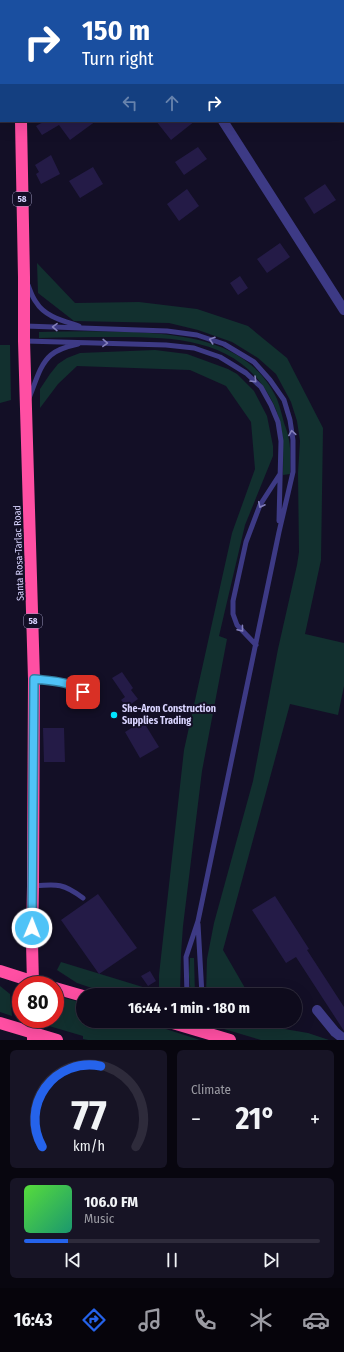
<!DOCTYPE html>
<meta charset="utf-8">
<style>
body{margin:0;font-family:"Fira Sans Condensed",sans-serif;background:#171425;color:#f1f3f6;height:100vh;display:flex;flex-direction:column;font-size:15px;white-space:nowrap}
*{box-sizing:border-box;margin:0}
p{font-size:13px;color:#9b9ba3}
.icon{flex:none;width:22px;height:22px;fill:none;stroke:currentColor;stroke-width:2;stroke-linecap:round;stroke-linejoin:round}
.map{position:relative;height:1040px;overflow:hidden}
.details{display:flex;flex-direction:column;gap:10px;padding:10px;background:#08060f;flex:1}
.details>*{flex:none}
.hud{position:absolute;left:0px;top:0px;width:344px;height:122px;box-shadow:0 4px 16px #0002,0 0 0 1px #2e2b3b;background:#1a4fa0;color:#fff;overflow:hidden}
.speed{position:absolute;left:12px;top:976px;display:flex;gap:8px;font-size:20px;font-weight:700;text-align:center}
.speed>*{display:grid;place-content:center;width:52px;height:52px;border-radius:50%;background:#0e0b1c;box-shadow:0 4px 16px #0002,0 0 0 1px #2e2b3b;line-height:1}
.speed .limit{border:6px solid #d22;background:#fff;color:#111}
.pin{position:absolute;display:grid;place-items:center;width:34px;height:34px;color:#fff;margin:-17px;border-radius:8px;box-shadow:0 2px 6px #0006}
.me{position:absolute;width:44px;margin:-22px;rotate:1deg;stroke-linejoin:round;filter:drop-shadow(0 0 3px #0008)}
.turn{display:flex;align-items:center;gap:14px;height:84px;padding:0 16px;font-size:18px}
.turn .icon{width:52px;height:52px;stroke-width:2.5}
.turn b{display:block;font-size:28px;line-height:34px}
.lanes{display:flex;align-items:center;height:38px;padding:0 16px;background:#0003;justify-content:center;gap:20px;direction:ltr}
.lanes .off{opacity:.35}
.big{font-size:30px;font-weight:700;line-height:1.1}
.details .tile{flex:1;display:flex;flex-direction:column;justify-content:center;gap:6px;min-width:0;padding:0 14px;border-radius:6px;background:#171425}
.details .dial{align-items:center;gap:0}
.dial svg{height:104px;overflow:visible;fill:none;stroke:#2e2b3b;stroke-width:7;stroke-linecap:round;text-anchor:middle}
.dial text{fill:#f1f3f6;stroke:none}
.song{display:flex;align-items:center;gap:12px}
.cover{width:48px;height:48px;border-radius:6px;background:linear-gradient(135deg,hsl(110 70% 55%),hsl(160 70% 35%))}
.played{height:4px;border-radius:2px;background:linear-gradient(90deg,#2563eb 15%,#2e2b3b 15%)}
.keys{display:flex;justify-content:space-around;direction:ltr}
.heat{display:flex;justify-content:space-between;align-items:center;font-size:22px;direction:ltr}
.details .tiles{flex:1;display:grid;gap:10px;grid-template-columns:1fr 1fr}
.tile:last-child{grid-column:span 2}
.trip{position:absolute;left:76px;top:988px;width:226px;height:40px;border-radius:20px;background:#0e0b1c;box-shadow:0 4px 16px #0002,0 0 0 1px #2e2b3b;font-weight:700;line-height:40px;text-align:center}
.tabs{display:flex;height:64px;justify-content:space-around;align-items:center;background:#06040b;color:#9b9ba3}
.tabs .icon{width:28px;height:28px}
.tabs .on{color:#2563eb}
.tabs b{font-size:18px;color:#f1f3f6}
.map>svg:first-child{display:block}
.green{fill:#12302f}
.building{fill:#241b47}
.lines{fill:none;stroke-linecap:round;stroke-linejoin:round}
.path{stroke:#2fb8b0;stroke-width:2;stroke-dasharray:2 3;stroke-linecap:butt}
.lane{stroke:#3d3a85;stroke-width:5}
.street{stroke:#3d3a85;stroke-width:10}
.highway{stroke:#ff4fa3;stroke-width:12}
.highway-bridge{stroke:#ff4fa3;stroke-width:12}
.oneway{stroke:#837fbc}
.route-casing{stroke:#337fa1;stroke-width:10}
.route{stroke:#4fc3f7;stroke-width:7}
.poi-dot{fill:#00e5ff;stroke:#130f26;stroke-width:1.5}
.labels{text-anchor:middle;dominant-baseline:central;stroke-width:4;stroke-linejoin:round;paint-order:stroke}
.shield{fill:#130f26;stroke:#9e99be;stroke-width:1}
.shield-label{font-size:9px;font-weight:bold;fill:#d9d4ff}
.street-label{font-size:10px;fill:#d9d4ff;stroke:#130f26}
.poi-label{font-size:10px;font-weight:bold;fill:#d9d4ff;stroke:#130f26;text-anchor:start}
</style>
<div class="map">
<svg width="344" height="1040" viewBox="0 0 344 1040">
<rect width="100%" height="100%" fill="#130f26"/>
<path class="green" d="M 37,263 L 75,303 L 139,302 L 197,309 L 248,326 L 287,358 L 323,428 L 321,560 L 305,634 L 344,643 L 344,686 L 338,715 L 290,704 L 223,950 L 249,995 L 206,995 L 207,959 L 214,923 L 253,781 L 278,649 L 297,565 L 299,552 L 298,473 L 300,441 L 297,421 L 291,402 L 276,374 L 258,358 L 232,342 L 198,330 L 169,323 L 74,321 L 38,293 Z
M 39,332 C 70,331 102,331 133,332 C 190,335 250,342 277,399 C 280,407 282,415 284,423 C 286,428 288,434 289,440 C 291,451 290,463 290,474 L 283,475 C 283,457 284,440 280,423 C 278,412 273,402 267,392 C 233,337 170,337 112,337 C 88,337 63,337 39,338 Z
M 0,345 L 10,345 L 11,400 L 0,403 Z
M 155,350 L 187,354 L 228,369 L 237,374 L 254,391 L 267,416 L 273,446 L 273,456 L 245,525 L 219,636 L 227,639 L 202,771 L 183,926 L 181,954 L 180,995 L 113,995 L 77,983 L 57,970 L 61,962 L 159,992 L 159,975 L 184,750 L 232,533 L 255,469 L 251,422 L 226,386 L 190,370 L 77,366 L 58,384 L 40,408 L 40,389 L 50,374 L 58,364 L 67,358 L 80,353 Z
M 190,958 L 194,958 L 195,995 L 191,995 L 189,975 Z
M 0,986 L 10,994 L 12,1016 L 0,1012 Z
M 61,997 L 83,1003 L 83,1021 L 141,1021 L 200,1040 L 88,1040 L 83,1039 L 83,1036 L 49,1026 L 48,1019 L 55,1019 L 55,1000 Z
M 197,1021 L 264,1021 L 267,1026 L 308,1033 L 329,1040 L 261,1040 Z"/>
<path class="building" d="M 45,121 L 96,121 L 70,140 L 59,125 L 42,135 L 36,126 Z
M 156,121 L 195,121 L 171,140 Z
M 198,147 L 207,159 L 184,175 L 175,162 Z
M 51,155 L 60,174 L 41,184 L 36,174 L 39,172 L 35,165 Z
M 93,167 L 103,184 L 80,198 L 69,181 Z
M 325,184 L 336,200 L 314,214 L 304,198 Z
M 187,189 L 199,206 L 179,221 L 167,204 Z
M 280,243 L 290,257 L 267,273 L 257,259 Z
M 240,276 L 248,288 L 238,295 L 230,283 Z
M 122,672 L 133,688 L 131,690 L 138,699 L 127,707 L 121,700 L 125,697 L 112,678 Z
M 143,721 L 159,747 L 140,758 L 125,732 Z
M 43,728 L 64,728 L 65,762 L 44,762 Z
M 98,894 L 137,948 L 99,974 L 61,920 Z
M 275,896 L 309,949 L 307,950 L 344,1007 L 344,1031 L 296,957 L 286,963 L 252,910 Z
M 150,971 L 156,981 L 148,986 L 141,976 Z"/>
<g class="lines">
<path class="path" d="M 343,38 L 344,37"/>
<path class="lane" d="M 28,285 C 30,290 32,297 36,302 C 45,317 64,321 79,326
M 25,326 L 167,331 L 197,335 L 224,344 L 254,362 L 270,380 L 284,400 L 290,420 L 293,440 L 293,472 L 279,532 L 198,921 L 186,957 L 187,995
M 25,341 L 166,345 L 194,348 L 220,357 L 246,373 L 261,387 L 271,405 L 278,422 L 281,441 L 279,521
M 29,398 C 35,385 39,365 51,355 C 58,349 69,346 78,344
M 256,645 L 237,625 L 233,614 L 233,601 L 246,542 L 260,505 L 280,474
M 34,679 L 61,682 L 77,687 L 89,698
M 33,886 C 57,884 63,883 83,898
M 198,924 L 202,995"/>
<path class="street" d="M 143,0 L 144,1
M 223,121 L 344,310
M 317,1010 L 335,1032 L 344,1039"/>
<path class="highway" d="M 19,1 L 19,0
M 21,121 L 24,277 L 24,341 L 34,679 L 33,886 L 32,942 L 33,985
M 0,971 L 44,985
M 55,988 L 83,996
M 166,1021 L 230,1040
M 33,1040 L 33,1019"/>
<path class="highway-bridge" d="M 0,1023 L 57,1040"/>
</g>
<defs><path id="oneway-chevron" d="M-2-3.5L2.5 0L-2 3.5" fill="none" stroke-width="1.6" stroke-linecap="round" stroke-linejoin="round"/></defs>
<g class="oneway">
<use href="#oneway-chevron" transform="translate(55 327) rotate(-179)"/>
<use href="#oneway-chevron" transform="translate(212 340) rotate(-162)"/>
<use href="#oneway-chevron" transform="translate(105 343) rotate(2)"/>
<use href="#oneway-chevron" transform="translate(254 380) rotate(45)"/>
<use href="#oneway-chevron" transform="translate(292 433) rotate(-99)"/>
<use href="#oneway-chevron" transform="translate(261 505) rotate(116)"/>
<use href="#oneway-chevron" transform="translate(241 629) rotate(50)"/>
</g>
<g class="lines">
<defs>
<path id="route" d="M 32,928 L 34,679 C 51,681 70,681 83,692"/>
</defs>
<use href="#route" class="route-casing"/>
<use href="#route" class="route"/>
</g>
<circle class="poi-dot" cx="114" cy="715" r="4"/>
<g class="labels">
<g class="shield">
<rect x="13" y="192" width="18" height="14" rx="3"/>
<rect x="24" y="614" width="18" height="14" rx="3"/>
</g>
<g class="shield-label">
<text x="22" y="199">58</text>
<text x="33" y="621">58</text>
</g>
<g class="street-label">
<text transform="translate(19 553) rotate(-92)">Santa Rosa-Tarlac Road</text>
</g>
<g class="poi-label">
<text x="122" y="709">She-Aron Construction<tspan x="122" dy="12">Supplies Trading</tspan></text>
</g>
</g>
</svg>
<div class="speed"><div class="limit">80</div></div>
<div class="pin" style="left:83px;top:692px;background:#d93025"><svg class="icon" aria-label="arrive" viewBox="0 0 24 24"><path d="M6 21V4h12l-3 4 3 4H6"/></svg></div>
<svg class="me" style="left:32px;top:928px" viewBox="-20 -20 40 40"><circle r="17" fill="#4fc3f7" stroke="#fff" stroke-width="3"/><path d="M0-11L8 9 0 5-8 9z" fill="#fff"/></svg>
<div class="trip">16:44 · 1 min · 180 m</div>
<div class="hud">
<div class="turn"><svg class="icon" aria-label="right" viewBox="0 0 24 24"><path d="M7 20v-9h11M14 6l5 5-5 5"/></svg><div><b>150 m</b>Turn right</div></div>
<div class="lanes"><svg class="icon off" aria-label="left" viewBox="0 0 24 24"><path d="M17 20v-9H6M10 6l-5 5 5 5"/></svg><svg class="icon off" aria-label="ahead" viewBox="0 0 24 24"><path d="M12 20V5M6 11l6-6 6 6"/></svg><svg class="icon" aria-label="right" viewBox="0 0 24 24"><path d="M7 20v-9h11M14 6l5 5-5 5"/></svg></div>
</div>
</div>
<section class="details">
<div class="tiles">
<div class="tile dial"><svg viewBox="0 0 100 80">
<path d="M14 69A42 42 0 1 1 86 69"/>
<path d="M14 69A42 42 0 0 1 59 7" stroke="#2563eb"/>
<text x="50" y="56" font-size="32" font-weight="700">77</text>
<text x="50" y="72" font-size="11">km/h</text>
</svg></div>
<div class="tile"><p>Climate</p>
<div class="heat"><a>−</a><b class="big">21°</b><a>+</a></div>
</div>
<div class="tile">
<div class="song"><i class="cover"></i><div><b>106.0 FM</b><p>Music</p></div></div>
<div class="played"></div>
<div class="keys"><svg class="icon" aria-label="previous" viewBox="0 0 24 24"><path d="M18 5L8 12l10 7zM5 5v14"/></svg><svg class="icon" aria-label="pause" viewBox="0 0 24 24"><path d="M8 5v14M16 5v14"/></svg><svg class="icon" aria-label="next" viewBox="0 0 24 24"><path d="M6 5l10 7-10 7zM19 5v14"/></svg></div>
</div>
</div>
</section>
<nav class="tabs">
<b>16:43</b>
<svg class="icon on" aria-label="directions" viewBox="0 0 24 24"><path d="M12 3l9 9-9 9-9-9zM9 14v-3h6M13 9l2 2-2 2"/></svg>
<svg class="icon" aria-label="music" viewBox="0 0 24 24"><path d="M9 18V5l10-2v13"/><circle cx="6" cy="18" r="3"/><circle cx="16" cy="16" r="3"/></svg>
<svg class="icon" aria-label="phone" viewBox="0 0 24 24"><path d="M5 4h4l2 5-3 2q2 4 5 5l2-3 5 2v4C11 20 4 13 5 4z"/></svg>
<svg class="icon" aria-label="climate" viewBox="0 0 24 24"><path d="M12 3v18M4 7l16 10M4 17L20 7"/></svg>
<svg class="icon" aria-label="car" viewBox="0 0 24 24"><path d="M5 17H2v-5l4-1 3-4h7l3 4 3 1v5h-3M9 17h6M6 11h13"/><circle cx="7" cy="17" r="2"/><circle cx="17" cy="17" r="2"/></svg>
</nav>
